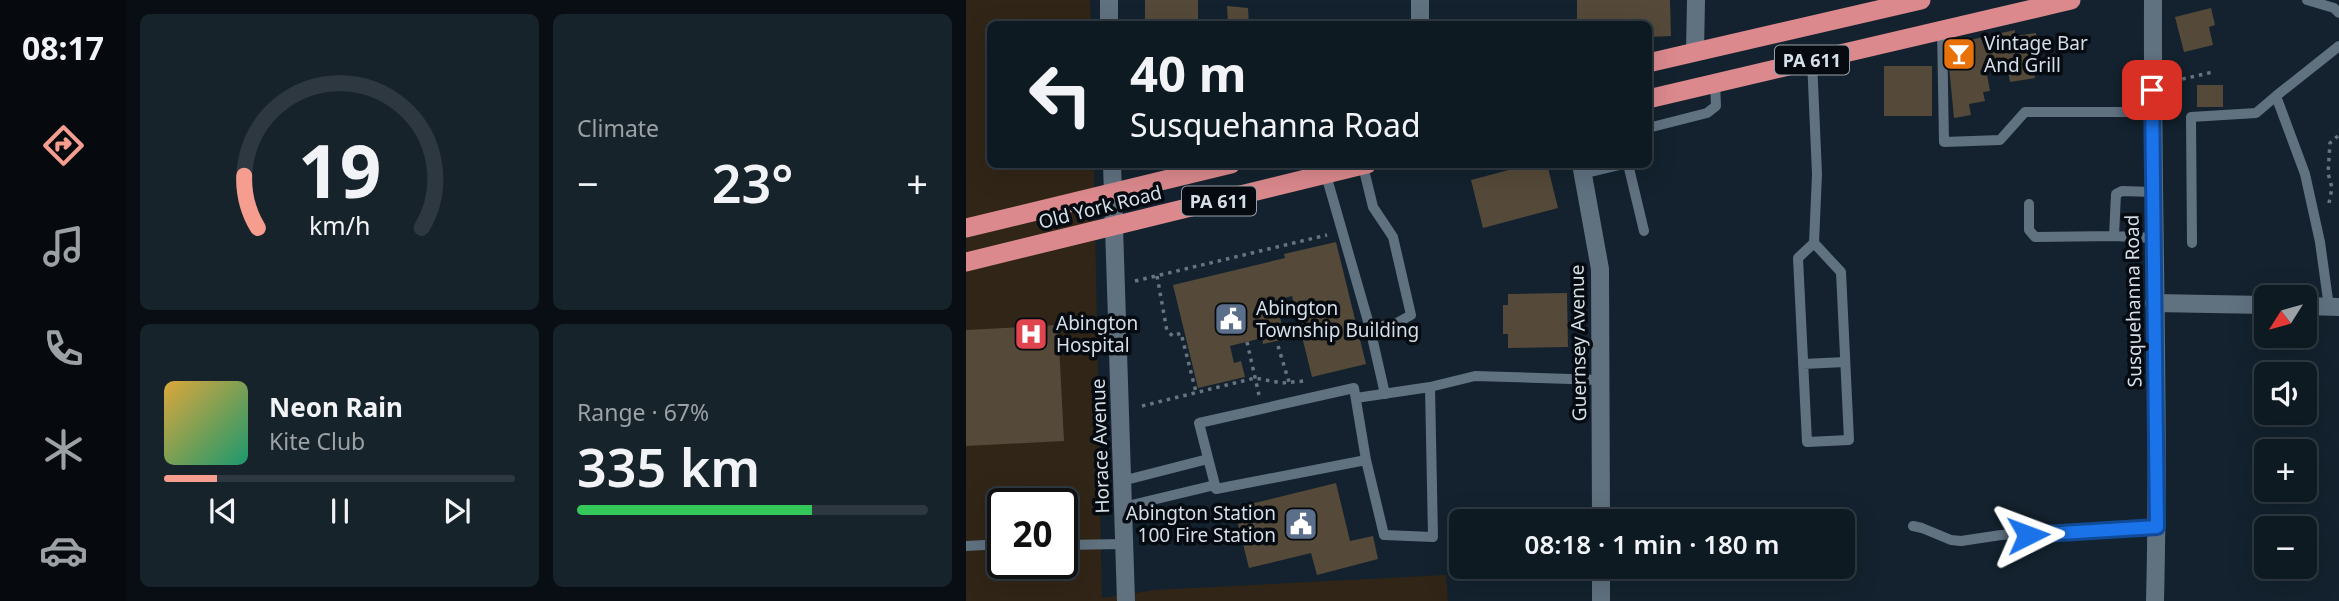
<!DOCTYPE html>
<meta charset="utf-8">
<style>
body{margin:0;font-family:"Noto Sans",sans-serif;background:#17232a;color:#f1f3f6;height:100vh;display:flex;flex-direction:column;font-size:26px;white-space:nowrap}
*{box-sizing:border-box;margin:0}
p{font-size:23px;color:#9ba1a5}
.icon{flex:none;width:38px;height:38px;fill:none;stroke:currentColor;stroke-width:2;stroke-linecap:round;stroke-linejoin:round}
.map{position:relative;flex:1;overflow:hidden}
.sheet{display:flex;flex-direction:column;gap:14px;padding:14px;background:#080e13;width:840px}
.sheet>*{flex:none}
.banner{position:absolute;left:21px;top:21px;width:665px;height:147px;border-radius:10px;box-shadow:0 7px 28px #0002,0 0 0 2px #2e3840;background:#0e1a22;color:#f1f3f6;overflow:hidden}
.needle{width:46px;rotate:233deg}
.controls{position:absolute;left:1288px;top:285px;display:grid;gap:14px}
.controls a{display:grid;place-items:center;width:63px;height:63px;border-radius:10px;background:#0e1a22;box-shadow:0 7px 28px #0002,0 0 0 2px #2e3840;font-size:35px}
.speed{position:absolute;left:21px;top:488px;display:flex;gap:14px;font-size:35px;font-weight:700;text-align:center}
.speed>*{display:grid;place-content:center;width:91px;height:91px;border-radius:50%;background:#0e1a22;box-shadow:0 7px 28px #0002,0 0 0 2px #2e3840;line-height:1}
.speed .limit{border:4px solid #111;border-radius:10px;background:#fff;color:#111}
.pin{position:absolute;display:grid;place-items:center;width:60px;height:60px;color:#fff;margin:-30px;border-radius:14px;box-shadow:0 4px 10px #0006}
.me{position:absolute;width:77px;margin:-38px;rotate:87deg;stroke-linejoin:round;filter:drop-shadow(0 0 5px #0008)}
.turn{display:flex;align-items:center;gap:24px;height:147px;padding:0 28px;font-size:32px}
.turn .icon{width:91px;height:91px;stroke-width:2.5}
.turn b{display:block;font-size:49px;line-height:60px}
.big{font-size:52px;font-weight:600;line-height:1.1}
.sheet .card{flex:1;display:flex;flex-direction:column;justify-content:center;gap:10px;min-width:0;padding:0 24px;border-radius:10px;background:#17232a}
.sheet .dial{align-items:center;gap:0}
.dial svg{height:182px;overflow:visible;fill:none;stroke:#2e3840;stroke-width:7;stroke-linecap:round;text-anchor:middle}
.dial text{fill:#f1f3f6;stroke:none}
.song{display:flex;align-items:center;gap:21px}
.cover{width:84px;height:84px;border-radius:10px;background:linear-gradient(135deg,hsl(40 70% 55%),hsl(160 70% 35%))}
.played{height:7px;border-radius:4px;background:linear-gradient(90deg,#f59d8e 15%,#2e3840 15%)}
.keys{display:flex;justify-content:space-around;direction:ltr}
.heat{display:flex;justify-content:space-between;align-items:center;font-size:38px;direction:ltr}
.charge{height:10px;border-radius:5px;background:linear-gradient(90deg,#34c759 67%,#2e3840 0)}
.sheet .tiles{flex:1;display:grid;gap:14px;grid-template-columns:repeat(2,1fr)}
.trip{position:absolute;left:483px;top:509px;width:406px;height:70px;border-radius:10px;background:#0e1a22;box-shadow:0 7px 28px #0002,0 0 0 2px #2e3840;font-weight:600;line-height:70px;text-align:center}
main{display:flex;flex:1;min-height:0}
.dock{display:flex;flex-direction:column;width:126px;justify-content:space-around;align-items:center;background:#060a0e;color:#9ba1a5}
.dock .icon{width:49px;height:49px}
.dock .current{color:#f59d8e}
.dock b{font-size:32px;color:#f1f3f6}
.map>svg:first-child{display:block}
.medical{fill:#312517;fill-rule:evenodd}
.building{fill:#554a39}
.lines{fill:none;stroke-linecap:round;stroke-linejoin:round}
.path{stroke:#68747f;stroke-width:3.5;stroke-dasharray:3.5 5;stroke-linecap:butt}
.service{stroke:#607180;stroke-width:10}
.minor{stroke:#607180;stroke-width:18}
.secondary{stroke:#607180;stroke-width:18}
.trunk{stroke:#db898d;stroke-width:19}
.route-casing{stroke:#114b97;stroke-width:18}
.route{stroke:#1a73e8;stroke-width:12}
.labels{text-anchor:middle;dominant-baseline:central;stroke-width:7;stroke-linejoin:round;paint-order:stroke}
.shield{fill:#050b10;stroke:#979fa7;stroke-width:2}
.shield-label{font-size:18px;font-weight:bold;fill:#d5dfe8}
.poi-label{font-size:19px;fill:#d5dfe8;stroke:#050b10;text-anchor:start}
.street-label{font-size:19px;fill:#d5dfe8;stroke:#050b10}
</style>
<main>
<nav class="dock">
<b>08:17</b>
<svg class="icon current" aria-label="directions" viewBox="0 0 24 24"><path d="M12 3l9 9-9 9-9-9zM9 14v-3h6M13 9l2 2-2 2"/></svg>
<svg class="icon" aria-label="music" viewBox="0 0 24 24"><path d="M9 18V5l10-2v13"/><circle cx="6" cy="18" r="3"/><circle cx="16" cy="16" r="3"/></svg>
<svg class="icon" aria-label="phone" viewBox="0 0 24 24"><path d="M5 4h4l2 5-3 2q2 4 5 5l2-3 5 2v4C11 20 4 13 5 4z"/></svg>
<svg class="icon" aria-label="climate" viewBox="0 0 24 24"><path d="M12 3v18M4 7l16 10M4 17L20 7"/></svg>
<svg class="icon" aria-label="car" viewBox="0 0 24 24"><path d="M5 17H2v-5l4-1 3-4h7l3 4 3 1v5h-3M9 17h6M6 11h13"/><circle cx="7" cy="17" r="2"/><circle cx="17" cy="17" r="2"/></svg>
</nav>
<section class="sheet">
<div class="tiles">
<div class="card dial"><svg viewBox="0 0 100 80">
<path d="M14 69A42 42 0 1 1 86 69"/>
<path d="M14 69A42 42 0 0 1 8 46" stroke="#f59d8e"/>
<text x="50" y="56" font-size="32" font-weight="700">19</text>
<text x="50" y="72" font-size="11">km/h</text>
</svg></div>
<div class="card"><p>Climate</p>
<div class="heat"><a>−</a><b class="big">23°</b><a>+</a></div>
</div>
<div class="card">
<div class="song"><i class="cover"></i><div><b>Neon Rain</b><p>Kite Club</p></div></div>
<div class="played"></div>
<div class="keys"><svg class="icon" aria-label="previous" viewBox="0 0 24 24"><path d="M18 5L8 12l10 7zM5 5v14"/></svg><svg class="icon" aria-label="pause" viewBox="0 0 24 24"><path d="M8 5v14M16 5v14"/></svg><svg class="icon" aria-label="next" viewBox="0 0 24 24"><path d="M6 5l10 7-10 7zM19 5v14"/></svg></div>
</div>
<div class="card"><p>Range · 67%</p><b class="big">335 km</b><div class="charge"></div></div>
</div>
</section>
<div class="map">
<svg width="1373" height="601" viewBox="0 0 1373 601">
<rect width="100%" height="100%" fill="#13222e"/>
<path class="medical" d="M 0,0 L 124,0 L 125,24 L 24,24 L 24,164 L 128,165 L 136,598 L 189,590 L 480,575 L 482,601 L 0,601 ZM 37,504 L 96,504 L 96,564 L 37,564 Z"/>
<path class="building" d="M 179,0 L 232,0 L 232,24 L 179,24 Z
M 611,0 L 704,0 L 705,36 L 682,37 L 682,24 L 611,24 Z
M 261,6 L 282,8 L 283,24 L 262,24 Z
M 1245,8 L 1249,25 L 1243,27 L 1247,45 L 1218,52 L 1209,17 Z
M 356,19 L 357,24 L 329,24 L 329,23 Z
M 1049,30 L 1049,36 L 1070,33 L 1074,57 L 1066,59 L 1069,78 L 1044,82 L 1041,65 L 1020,69 L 1024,91 L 1017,92 L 1019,101 L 1003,104 L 1005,115 L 988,118 L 981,45 Z
M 918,66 L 966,66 L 966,116 L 918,116 Z
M 1231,85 L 1257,85 L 1257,107 L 1231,107 Z
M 566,164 L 581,164 L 592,208 L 517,228 L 505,180 Z
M 370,242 L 400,364 L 346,377 L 326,296 L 310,300 L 319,339 L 297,344 L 296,338 L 264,346 L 268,363 L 275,361 L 279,377 L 232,388 L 207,285 L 319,258 L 318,254 Z
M 601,293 L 602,347 L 542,348 L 542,334 L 537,334 L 537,305 L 542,305 L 542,294 Z
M 92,325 L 98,441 L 0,446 L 0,330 Z
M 370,483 L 384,541 L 407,536 L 412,559 L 351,575 L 345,553 L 283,568 L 268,508 Z"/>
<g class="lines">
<path class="path" d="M 1208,81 L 1247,72
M 1363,203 L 1366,188 L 1362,173 L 1364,143 L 1373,135
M 191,276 L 201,331 L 207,336 L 215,333 L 230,392
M 169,281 L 361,235
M 281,342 L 293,395
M 312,346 L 323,382
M 176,406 L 289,378 L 316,383 L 338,381"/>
<path class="service" d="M 1341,0 L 1368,8 L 1373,13
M 976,30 L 978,142 L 1034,140 L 1059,112 L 1186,112
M 846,60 L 851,174 L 848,243 L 875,272 L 883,440 L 841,442 L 832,258 L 848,243
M 682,128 L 741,113 L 750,106 L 749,83
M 662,164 L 678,231
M 397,166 L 407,207 L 427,237 L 445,315 L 429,324 L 404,328
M 616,174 L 658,164
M 360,175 L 404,328 L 419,394
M 1063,204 L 1063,230 L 1069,237 L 1148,236 L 1187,238
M 1148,236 L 1150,194 L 1156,191 L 1187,192
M 1226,243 L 1225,117 L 1290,113 L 1310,96
M 1363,307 L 1354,242 L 1339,174 L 1310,96 L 1373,46
M 837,364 L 879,362
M 464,387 L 509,376 L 635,380
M 388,388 L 400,460 L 250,489 L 233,423 Z
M 390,398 L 464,387 L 467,537 L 418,535 L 400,460
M 156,481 L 242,459
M 157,507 L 249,485
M 947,526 L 956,528 L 985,540 L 995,541 L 1035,535 L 1191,527
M 96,545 L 158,544
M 0,546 L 37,544"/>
<path class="minor" d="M 143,0 L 143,24
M 454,24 L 454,0
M 729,52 L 730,0
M 146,164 L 160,601
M 615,164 L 634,269 L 635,522
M 1188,303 L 1300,305
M 1339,306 L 1373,307
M 635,567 L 635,601"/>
<path class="secondary" d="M 1187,0 C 1186,200 1194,401 1189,601"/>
<path class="trunk" d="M 682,63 L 955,0
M 682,99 L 1105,0
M 0,228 L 265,164
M 0,262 L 401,164"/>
</g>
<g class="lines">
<defs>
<path id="route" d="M 1062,535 L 1191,527 L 1186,90"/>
</defs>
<use href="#route" class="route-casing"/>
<use href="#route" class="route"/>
</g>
<defs>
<symbol id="bar-square" viewBox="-11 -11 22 22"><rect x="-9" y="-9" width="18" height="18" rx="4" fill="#e8710a" stroke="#050b10"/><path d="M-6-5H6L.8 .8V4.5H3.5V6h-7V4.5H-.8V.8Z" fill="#fff"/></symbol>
<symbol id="civic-square" viewBox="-11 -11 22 22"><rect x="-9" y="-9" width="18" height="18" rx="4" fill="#5c6f8a" stroke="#050b10"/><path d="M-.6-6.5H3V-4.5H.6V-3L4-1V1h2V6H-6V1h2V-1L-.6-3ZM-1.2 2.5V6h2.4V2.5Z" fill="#fff"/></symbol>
<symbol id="hospital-square" viewBox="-11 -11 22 22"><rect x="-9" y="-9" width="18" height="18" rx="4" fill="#e0444e" stroke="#050b10"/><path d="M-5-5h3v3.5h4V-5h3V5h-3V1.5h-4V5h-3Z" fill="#fff"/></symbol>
</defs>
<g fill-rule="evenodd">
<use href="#bar-square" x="974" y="35" width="38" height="38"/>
<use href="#civic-square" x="246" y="300" width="38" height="38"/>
<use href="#hospital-square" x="46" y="315" width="38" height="38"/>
<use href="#civic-square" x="316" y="505" width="38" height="38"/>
</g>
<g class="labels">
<g class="shield">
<rect x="809" y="45.5" width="74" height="29" rx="5"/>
<rect x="216" y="186.5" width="74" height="29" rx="5"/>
</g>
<g class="shield-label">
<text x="846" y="60">PA 611</text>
<text x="253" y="201">PA 611</text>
</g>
<g class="poi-label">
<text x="1018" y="43">Vintage Bar<tspan x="1018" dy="22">And Grill</tspan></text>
<text x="290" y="308">Abington<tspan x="290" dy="22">Township Building</tspan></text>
<text x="90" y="323">Abington<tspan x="90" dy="22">Hospital</tspan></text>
<text x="310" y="513" text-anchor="end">Abington Station<tspan x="310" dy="22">100 Fire Station</tspan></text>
</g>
<g class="street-label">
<text transform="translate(134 207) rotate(-14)">Old York Road</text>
<text transform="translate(1167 301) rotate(-91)">Susquehanna Road</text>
<text transform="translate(612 343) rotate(-91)">Guernsey Avenue</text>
<text transform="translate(134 446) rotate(-92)">Horace Avenue</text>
</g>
</g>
</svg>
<div class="controls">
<a><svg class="needle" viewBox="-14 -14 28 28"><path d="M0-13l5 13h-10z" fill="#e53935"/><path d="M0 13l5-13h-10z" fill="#9ba1a5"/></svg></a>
<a><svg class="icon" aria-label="sound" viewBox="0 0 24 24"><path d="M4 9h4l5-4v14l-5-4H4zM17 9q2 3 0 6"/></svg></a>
<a>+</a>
<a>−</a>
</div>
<div class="speed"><div class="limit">20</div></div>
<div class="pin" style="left:1186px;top:90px;background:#d93025"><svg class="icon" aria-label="arrive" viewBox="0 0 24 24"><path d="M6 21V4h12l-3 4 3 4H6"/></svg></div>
<svg class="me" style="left:1062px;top:535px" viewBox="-20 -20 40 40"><path d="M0-17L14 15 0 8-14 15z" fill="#1a73e8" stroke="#fff" stroke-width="4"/></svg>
<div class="trip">08:18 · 1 min · 180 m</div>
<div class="banner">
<div class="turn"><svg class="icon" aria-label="left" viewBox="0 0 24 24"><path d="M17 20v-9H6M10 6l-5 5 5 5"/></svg><div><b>40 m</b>Susquehanna Road</div></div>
</div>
</div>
</main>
